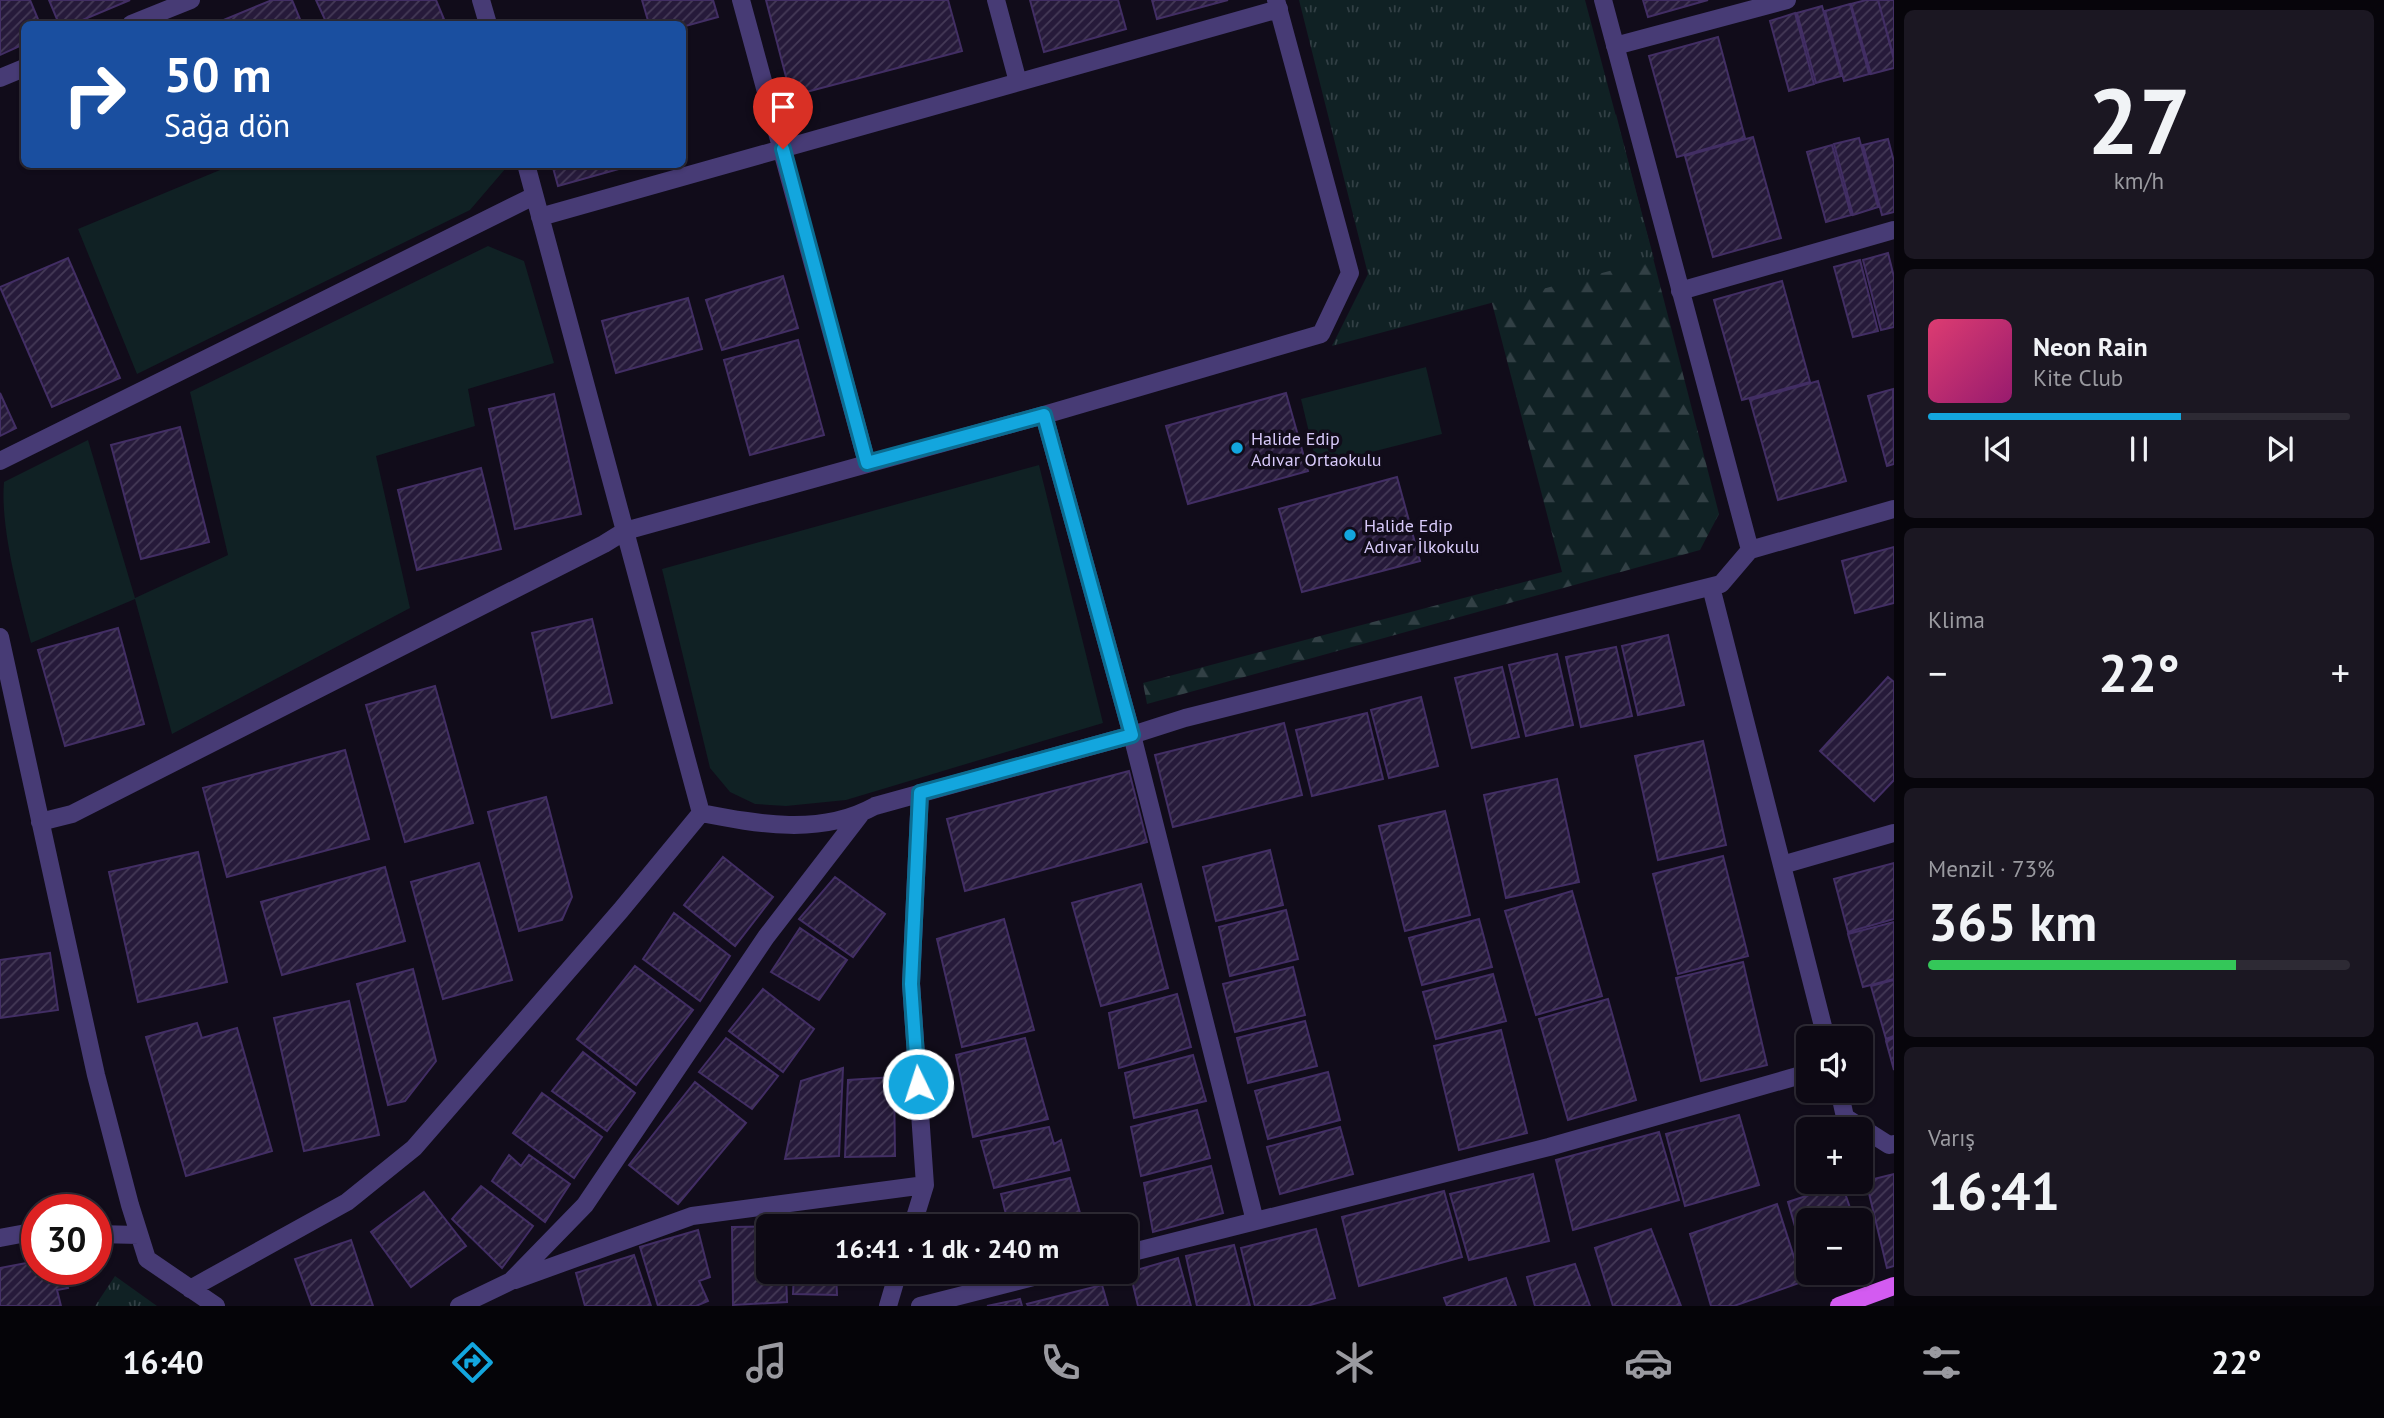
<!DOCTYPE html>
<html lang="tr">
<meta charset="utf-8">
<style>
body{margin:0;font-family:"PT Sans",sans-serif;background:#1b1722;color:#f1f3f6;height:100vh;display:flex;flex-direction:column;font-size:26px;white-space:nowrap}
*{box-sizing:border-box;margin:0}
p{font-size:23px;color:#9a9aa0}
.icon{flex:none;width:38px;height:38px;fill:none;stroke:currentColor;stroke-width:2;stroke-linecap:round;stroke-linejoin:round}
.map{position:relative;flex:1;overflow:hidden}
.details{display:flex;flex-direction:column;gap:10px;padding:10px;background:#07050b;width:490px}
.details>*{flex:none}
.hud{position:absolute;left:21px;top:21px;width:665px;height:147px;border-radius:10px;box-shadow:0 2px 5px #0004,0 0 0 2px #2d2a34;background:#1a4fa0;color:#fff;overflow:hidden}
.tools{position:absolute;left:1796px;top:1026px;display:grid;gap:14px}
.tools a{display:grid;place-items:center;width:77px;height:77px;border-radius:10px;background:#0d0914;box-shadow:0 2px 5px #0004,0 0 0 2px #2d2a34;font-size:35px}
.speed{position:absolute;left:21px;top:1194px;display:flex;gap:14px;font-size:35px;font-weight:700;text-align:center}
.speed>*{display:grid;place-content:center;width:91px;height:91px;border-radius:50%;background:#0d0914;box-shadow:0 2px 5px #0004,0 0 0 2px #2d2a34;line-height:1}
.speed .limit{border:10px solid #d22;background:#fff;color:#111}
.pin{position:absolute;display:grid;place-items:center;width:60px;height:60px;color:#fff;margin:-72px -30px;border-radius:50% 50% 50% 0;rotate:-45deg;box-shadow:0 0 7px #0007}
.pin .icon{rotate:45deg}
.me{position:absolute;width:77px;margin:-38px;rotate:356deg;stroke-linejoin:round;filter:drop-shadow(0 0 5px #0008)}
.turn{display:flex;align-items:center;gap:24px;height:147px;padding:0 28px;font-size:32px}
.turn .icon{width:91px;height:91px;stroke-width:2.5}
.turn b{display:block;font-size:49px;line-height:60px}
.big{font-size:52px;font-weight:700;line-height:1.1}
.details .widget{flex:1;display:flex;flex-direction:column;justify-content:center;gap:10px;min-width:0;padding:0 24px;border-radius:10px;background:#1b1722}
.details .dial{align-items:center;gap:0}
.dial b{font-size:91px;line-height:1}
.song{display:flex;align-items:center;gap:21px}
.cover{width:84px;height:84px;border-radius:10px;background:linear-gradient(135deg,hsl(340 70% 55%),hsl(320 70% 35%))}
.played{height:7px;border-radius:4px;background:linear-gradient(90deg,#13a6de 60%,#2d2a34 60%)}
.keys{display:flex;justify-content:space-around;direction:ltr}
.heat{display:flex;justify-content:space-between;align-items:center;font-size:38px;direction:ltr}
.charge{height:10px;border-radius:5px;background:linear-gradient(90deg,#34c759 73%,#2d2a34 0)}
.trip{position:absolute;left:756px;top:1214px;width:382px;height:70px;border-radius:10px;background:#0d0914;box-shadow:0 2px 5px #0004,0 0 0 2px #2d2a34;font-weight:700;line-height:70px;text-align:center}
.tabs{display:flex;height:112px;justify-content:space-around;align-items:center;background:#050408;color:#9a9aa0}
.tabs .icon{width:49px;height:49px}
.tabs .active{color:#13a6de}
.tabs b{font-size:32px;color:#f1f3f6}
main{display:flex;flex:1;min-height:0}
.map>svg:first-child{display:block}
.grass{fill:#102124}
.forest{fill:url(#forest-firs)}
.park{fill:url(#park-tufts)}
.building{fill:url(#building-hatch);stroke:#422e64;stroke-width:2}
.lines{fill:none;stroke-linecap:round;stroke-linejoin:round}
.street{stroke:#473b75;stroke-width:18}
.primary{stroke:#d35bf1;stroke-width:18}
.route-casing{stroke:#0c6c90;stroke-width:18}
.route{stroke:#13a6de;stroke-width:12}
.poi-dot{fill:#13a6de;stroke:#110c1a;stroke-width:2.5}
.labels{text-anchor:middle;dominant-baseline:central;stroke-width:7;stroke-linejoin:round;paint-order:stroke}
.poi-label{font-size:18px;fill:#d8cafa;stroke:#110c1a;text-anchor:start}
</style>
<main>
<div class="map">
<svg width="1894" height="1306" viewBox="0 0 1894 1306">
<defs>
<pattern id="forest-firs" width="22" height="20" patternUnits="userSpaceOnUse" patternTransform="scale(1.75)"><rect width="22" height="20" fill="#102124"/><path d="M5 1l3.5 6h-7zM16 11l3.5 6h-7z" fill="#324045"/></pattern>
<pattern id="park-tufts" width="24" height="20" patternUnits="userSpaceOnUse" patternTransform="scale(1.75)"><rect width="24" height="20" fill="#102124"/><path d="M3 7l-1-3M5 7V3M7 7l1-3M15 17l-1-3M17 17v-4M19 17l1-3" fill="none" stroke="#324045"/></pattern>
<pattern id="building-hatch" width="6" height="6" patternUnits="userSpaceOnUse" patternTransform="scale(1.75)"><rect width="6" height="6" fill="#261a3a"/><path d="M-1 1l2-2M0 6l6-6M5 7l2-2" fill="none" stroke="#453a57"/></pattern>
</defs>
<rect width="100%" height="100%" fill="#110c1a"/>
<path class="grass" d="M 505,164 L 506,168 L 470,210 L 137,374 L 78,229 L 232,165 Z
M 488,246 L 524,261 L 554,363 L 468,389 L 475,426 L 376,456 L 410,608 L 172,734 L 135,599 L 31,643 C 19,597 0,527 4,482 L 88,440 L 135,598 L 228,555 L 190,392 Z
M 1426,367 L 1442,434 L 1317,466 L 1301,399 Z
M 1039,465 L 1103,723 L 846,800 L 786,806 L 755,804 L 730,792 L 710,768 L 662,569 Z"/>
<path class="forest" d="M 1616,114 L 1719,514 L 1700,550 L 1147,704 L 1143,683 L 1562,572 L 1492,303 Z"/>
<path class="park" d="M 1299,0 L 1585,0 L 1654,259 L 1332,346 L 1368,274 Z
M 115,1276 L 157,1306 L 95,1306 Z"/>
<path class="building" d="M 0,0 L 30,0 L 40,24 L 24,24 L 24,44 L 0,55 Z
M 49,0 L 130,0 L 73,24 L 59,24 Z
M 272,0 L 292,0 L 302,24 L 214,24 Z
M 316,0 L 436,0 L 446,24 L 327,24 Z
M 642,0 L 713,0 L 718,17 L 682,27 L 682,24 L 649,24 Z
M 766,0 L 948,0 L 962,51 L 791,96 Z
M 1030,0 L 1118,0 L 1126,29 L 1044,52 Z
M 1152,0 L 1228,0 L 1157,19 Z
M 1643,0 L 1708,0 L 1648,17 Z
M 1866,0 L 1878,0 L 1894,60 L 1894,68 L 1871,74 L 1851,4 Z
M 1878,0 L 1894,0 L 1894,58 Z
M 1850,4 L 1869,74 L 1844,81 L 1825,11 Z
M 1822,6 L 1841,76 L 1816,83 L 1797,13 Z
M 1795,13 L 1814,84 L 1789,91 L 1770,21 Z
M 1718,37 L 1745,138 L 1677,157 L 1649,56 Z
M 1753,137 L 1781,238 L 1713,257 L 1685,156 Z
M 1859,138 L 1878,207 L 1853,215 L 1834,144 Z
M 1888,139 L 1894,162 L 1894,212 L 1882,215 L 1863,145 Z
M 1832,145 L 1851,215 L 1826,222 L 1807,152 Z
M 552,164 L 626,164 L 626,167 L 558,186 Z
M 1888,253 L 1894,277 L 1894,327 L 1881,330 L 1863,260 Z
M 68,258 L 120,378 L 52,407 L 0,287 Z
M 1860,260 L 1878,331 L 1853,337 L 1834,267 Z
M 783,276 L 798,328 L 722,350 L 706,300 Z
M 1782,281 L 1810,382 L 1742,400 L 1714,300 Z
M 688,298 L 702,349 L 616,373 L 602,321 Z
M 798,340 L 824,435 L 750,455 L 724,360 Z
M 1818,381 L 1846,481 L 1778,500 L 1750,400 Z
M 1893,389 L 1894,464 L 1887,466 L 1868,396 Z
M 0,393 L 16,428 L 0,436 Z
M 1286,393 L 1308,471 L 1188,504 L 1166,426 Z
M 554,394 L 581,514 L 515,529 L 489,409 Z
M 180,427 L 209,542 L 141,559 L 111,445 Z
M 481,468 L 501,549 L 417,570 L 398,490 Z
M 1397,477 L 1420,561 L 1302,592 L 1279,509 Z
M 1894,547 L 1894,603 L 1855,613 L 1842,561 Z
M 592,619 L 612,703 L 552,718 L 532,633 Z
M 118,628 L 144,724 L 65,746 L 38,650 Z
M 1668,635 L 1684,705 L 1638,715 L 1622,646 Z
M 1616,647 L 1632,716 L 1581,727 L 1566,657 Z
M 1557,654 L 1573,725 L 1526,736 L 1509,665 Z
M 1502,667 L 1519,737 L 1472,748 L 1455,678 Z
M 1888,677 L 1894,682 L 1894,780 L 1874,801 L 1820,751 Z
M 435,686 L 473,823 L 405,842 L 366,705 Z
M 1421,697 L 1438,766 L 1389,778 L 1371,710 Z
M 1367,713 L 1383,779 L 1312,796 L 1296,730 Z
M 1284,723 L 1302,795 L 1173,827 L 1155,755 Z
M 1703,741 L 1726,845 L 1658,860 L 1635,756 Z
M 345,750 L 369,839 L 227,877 L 203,788 Z
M 1129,771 L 1147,842 L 965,891 L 947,819 Z
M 1557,779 L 1579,882 L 1506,898 L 1484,795 Z
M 546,797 L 572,897 L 562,920 L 519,931 L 488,812 Z
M 1445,811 L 1470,915 L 1405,931 L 1379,826 Z
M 1270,850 L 1283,905 L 1216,921 L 1203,867 Z
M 198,852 L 227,982 L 138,1002 L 109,872 Z
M 1723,856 L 1748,956 L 1678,974 L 1653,874 Z
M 723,857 L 773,897 L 735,946 L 684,905 Z
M 479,863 L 512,980 L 443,999 L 411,882 Z
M 1894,863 L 1894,919 L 1848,932 L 1834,879 Z
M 385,867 L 405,941 L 282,975 L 261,902 Z
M 835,877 L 885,914 L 853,957 L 799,919 Z
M 1141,884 L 1168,988 L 1101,1006 L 1072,903 Z
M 1572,891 L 1602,996 L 1536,1015 L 1505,911 Z
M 1286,910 L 1298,959 L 1230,976 L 1219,927 Z
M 674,913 L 730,956 L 700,1001 L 643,959 Z
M 1004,919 L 1034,1030 L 962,1047 L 937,939 Z
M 1479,919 L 1492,967 L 1422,985 L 1409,938 Z
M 1894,922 L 1894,979 L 1863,987 L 1848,934 Z
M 800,928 L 847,960 L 819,1000 L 771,972 Z
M 50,953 L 58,1010 L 0,1018 L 0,960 Z
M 1743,962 L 1767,1065 L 1701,1081 L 1676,978 Z
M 635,966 L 693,1010 L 636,1085 L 577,1039 Z
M 1293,967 L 1305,1015 L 1235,1032 L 1223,984 Z
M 413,969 L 436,1061 L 405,1101 L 388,1105 L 357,984 Z
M 1493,974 L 1506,1021 L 1436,1039 L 1423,992 Z
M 1894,980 L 1894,1036 L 1886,1039 L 1871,986 Z
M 763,989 L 814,1029 L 783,1072 L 729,1031 Z
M 1177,994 L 1191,1047 L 1119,1068 L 1109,1013 Z
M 1608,999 L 1636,1100 L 1568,1120 L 1539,1019 Z
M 349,1001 L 379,1135 L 304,1151 L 274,1018 Z
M 1305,1021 L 1317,1066 L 1248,1083 L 1237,1038 Z
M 197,1023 L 202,1038 L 237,1028 L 272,1151 L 186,1176 L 146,1037 Z
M 1501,1030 L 1527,1133 L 1459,1150 L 1434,1046 Z
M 726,1038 L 778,1076 L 752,1109 L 699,1072 Z
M 1025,1038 L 1048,1119 L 973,1137 L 956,1055 Z
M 1894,1038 L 1894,1070 L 1886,1041 Z
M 583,1052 L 635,1093 L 607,1131 L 552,1091 Z
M 1193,1055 L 1206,1101 L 1134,1118 L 1125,1073 Z
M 843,1068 L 839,1156 L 785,1159 L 801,1081 Z
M 1328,1072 L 1340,1120 L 1268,1139 L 1255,1091 Z
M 894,1077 L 895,1156 L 845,1157 L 848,1080 Z
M 695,1082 L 746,1123 L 678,1204 L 629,1165 Z
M 542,1093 L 602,1137 L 574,1178 L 513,1133 Z
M 1197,1110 L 1210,1158 L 1141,1176 L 1131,1127 Z
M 1739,1115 L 1759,1185 L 1685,1206 L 1666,1134 Z
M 1049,1127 L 1054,1144 L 1061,1140 L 1069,1170 L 994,1188 L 981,1141 Z
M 1340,1127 L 1353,1174 L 1280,1194 L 1267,1147 Z
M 1659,1132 L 1679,1200 L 1573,1230 L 1556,1160 Z
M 509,1155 L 521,1166 L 529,1155 L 570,1184 L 545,1222 L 492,1181 Z
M 1211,1166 L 1223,1213 L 1153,1232 L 1144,1183 Z
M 1533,1174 L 1549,1241 L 1469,1260 L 1450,1194 Z
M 1894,1174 L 1894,1266 L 1887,1268 L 1866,1181 Z
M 1070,1178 L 1084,1227 L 1009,1227 L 1001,1194 Z
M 1842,1184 L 1854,1220 L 1808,1220 L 1808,1272 L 1788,1202 Z
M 481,1186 L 533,1226 L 502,1268 L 452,1219 Z
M 1444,1191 L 1462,1257 L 1359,1286 L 1342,1217 Z
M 424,1192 L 466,1246 L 411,1287 L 371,1232 Z
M 1777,1204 L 1802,1282 L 1734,1306 L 1711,1306 L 1690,1234 Z
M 785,1226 L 768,1227 L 768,1272 L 786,1272 L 787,1302 L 733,1305 L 732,1227 Z
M 1316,1229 L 1335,1298 L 1307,1306 L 1255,1306 L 1241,1248 Z
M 1651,1229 L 1681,1306 L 1613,1306 L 1595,1248 Z
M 698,1230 L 710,1277 L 699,1281 L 708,1301 L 696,1306 L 658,1306 L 640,1247 Z
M 1860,1236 L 1868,1258 L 1860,1261 Z
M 351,1240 L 373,1306 L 312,1306 L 295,1259 Z
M 1234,1245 L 1250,1306 L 1197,1306 L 1186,1256 Z
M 634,1255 L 651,1306 L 585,1306 L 576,1273 Z
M 1178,1258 L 1191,1306 L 1138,1306 L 1130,1272 Z
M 37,1261 L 37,1269 L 63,1269 L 68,1288 L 57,1290 L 61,1306 L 0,1306 L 0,1268 Z
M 1575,1264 L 1590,1306 L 1535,1306 L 1527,1277 Z
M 794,1272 L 836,1272 L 837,1295 L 793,1294 Z
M 1808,1272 L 1828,1272 L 1810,1279 Z
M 1506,1278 L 1516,1306 L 1447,1306 L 1444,1298 Z
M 1102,1285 L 1108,1306 L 1028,1306 L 1027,1304 Z
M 1020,1299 L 1022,1306 L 987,1306 Z"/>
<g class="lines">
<path class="street" d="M 481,0 L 488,24
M 741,0 L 867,463
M 996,0 L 1018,82
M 1603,0 L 1750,550
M 131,24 L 191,0
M 1615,46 L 1787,0
M 0,78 L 24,68
M 526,164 L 701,813
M 540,217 L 1279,9
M 1680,291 L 1894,230
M 1044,415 L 1132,735 L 1255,1221
M 0,461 L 534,196
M 1711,587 L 1826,1038
M 0,637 L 96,1075 L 130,1205 L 147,1259 L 216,1306
M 701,813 C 758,824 821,836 875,806 L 1132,735 L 1185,718 L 1721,584 L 1750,550 L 1894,509
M 40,822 L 72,814 L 604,544 L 625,531 L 1044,415 L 1321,334 L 1350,273 L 1276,0
M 1782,865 L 1894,833
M 1839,1090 L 1845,1117 L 1889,1145 L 1894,1144
M 912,1227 L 925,1185 L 911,983 L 920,793
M 96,1234 L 139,1235
M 0,1238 L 37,1231
M 1125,1254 L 1549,1147 L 1808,1073
M 515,1280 L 692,1216 L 925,1185
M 190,1289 L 347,1202 L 414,1148 L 621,910 L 701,813
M 459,1306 L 511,1281 L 585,1205 L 766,937 L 860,815
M 888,1306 L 898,1272
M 920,1306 L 1053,1272"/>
<path class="primary" d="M 1839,1306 L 1894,1286"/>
</g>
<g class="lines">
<defs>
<path id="route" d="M 783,149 L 867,463 L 1044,415 L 1132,735 L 920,793 L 911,984 L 918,1084"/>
</defs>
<use href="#route" class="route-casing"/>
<use href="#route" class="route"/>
</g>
<g class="poi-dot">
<circle cx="1237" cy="448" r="7"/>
<circle cx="1350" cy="535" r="7"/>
</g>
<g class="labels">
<g class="poi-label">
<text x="1251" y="438">Halide Edip<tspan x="1251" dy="21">Adıvar Ortaokulu</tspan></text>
<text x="1364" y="525">Halide Edip<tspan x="1364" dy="21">Adıvar İlkokulu</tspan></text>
</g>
</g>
</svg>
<div class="tools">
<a><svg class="icon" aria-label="sound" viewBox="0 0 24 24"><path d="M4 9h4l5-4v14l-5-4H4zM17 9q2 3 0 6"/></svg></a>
<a>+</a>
<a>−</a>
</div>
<div class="speed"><div class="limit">30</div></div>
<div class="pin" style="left:783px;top:149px;background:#d93025"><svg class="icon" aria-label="arrive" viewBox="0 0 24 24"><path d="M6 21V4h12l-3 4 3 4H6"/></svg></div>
<svg class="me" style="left:918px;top:1084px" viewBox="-20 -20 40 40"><circle r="17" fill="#13a6de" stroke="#fff" stroke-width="3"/><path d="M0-11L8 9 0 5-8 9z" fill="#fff"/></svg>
<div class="trip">16:41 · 1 dk · 240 m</div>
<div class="hud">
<div class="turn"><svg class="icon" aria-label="right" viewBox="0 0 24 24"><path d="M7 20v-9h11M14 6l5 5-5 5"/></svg><div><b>50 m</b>Sağa dön</div></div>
</div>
</div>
<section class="details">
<div class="widget dial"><b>27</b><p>km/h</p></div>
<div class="widget">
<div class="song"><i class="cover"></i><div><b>Neon Rain</b><p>Kite Club</p></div></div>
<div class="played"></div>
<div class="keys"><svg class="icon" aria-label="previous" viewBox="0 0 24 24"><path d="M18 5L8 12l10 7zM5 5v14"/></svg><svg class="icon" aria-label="pause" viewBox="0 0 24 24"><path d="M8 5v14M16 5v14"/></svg><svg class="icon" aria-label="next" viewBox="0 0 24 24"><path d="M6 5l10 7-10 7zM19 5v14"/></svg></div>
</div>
<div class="widget"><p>Klima</p>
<div class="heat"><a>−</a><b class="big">22°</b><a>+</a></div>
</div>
<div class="widget"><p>Menzil · 73%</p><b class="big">365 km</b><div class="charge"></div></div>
<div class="widget"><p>Varış</p><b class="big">16:41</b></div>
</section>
</main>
<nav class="tabs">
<b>16:40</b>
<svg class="icon active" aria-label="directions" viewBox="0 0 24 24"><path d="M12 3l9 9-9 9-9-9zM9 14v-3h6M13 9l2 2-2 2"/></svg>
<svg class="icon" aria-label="music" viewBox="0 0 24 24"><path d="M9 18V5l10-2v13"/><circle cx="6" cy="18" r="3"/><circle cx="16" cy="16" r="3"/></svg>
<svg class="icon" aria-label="phone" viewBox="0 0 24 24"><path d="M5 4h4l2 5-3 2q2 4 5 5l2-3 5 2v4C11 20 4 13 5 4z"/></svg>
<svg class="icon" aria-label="climate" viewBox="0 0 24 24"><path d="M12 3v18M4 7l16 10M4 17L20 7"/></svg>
<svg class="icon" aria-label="car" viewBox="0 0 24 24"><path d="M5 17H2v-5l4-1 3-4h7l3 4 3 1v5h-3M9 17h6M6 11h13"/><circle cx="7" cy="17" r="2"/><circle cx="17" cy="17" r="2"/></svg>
<svg class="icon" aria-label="filters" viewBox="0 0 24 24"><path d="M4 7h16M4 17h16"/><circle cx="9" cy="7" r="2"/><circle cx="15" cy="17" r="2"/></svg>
<b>22°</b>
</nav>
